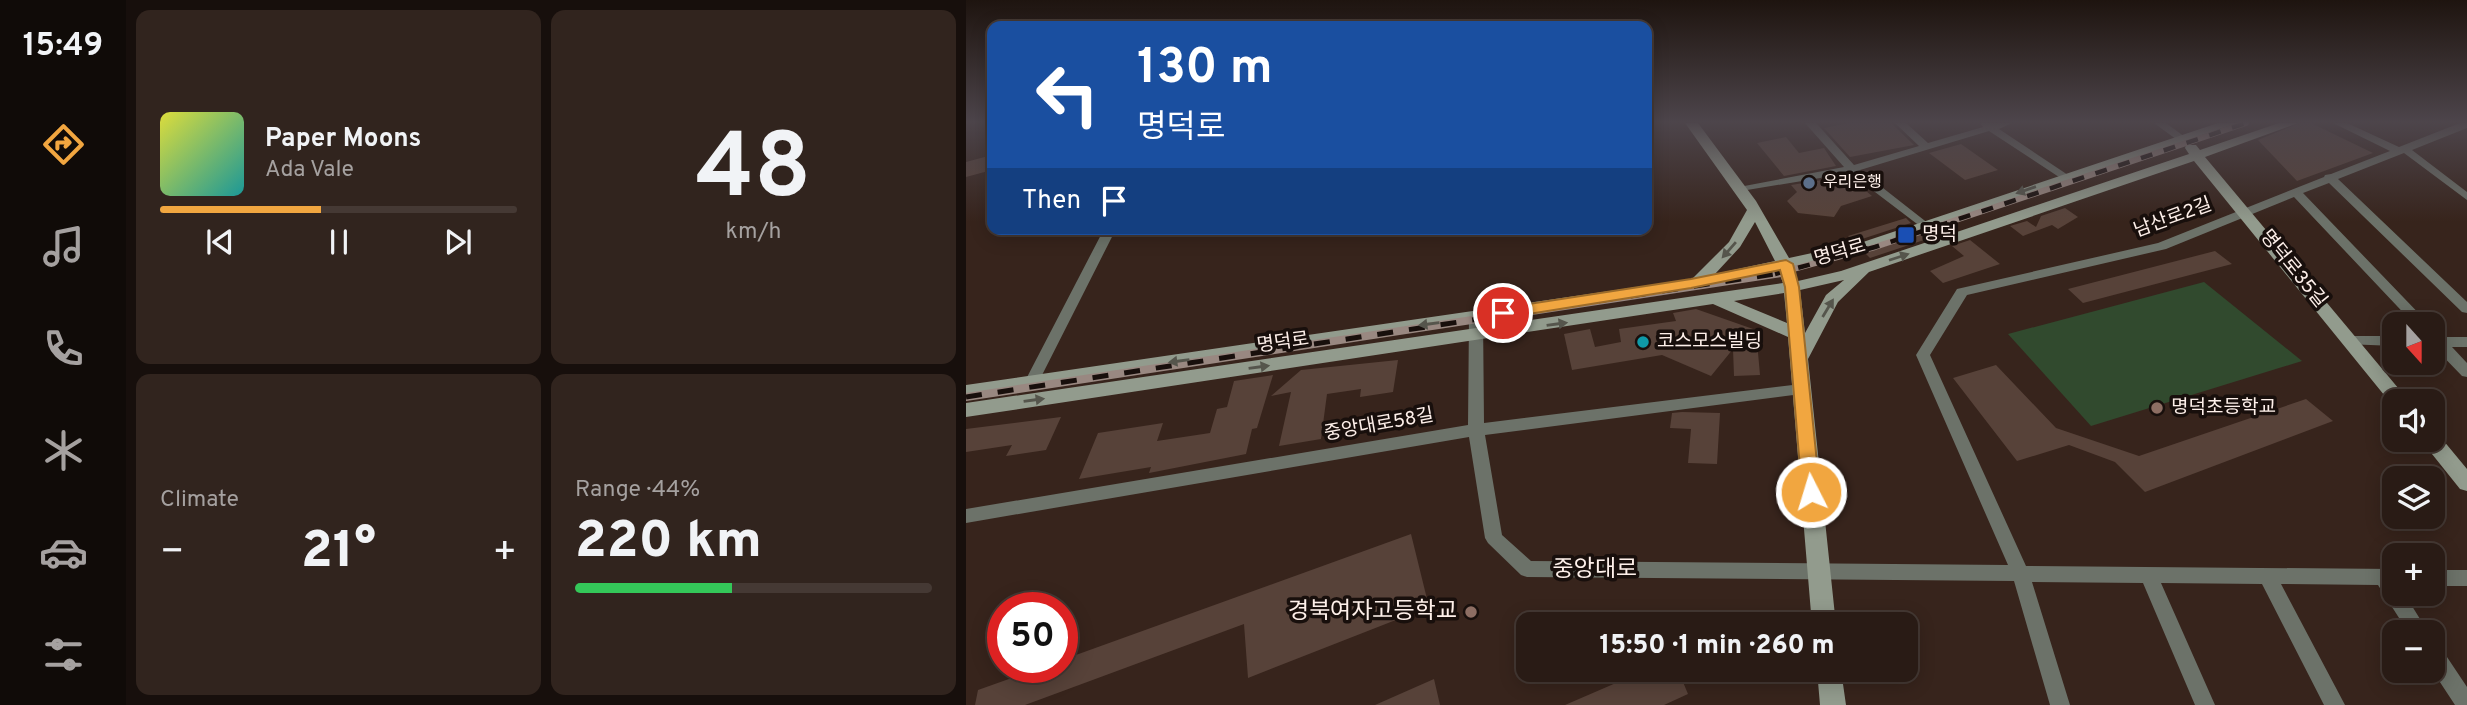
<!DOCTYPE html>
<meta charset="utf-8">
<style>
body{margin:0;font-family:Overpass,"Noto Sans KR",sans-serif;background:#31241e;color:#f1f3f6;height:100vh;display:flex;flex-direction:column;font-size:26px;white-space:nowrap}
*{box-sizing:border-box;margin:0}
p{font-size:23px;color:#a5a1a0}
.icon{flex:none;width:38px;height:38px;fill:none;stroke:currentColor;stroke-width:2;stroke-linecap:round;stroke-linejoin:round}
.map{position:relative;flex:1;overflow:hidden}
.sheet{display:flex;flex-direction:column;gap:10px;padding:10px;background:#170f0c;width:840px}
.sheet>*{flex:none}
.banner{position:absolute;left:21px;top:21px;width:665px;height:214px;border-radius:14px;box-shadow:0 4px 18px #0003,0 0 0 2px #453934;background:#1a4fa0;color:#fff;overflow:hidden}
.needle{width:46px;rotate:159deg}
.controls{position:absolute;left:1416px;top:312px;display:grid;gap:14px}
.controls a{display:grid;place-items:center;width:63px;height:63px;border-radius:14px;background:#291b15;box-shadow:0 4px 18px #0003,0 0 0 2px #453934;font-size:35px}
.speed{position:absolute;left:21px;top:592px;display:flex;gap:14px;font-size:35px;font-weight:700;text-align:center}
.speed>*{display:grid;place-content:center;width:91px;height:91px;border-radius:50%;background:#291b15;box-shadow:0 4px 18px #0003,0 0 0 2px #453934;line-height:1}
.speed .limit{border:10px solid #d22;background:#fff;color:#111}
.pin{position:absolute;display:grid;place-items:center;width:60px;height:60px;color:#fff;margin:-30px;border:4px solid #fff;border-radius:50%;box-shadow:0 2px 7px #0007}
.me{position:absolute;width:77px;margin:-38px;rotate:355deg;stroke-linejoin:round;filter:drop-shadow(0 0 5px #0008)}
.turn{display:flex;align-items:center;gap:24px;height:147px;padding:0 35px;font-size:32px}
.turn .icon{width:91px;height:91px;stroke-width:2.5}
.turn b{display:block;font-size:49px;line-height:60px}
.then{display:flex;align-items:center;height:66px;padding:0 35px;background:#0003;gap:14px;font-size:26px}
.big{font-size:52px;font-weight:800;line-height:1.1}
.sheet .widget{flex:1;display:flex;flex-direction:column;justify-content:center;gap:10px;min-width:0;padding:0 24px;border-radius:14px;background:#31241e}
.sheet .dial{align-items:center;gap:0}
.dial b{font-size:91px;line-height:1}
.song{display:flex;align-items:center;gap:21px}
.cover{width:84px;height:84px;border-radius:10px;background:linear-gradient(135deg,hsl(60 70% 55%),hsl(180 70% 35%))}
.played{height:7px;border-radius:4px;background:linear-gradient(90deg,#f1a640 45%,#453934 45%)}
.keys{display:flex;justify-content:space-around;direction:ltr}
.heat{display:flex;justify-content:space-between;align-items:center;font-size:38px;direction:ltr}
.charge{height:10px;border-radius:5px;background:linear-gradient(90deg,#34c759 44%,#453934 0)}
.sheet .tiles{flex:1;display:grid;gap:10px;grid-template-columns:repeat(2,1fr)}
.trip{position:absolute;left:550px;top:612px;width:402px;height:70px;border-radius:14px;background:#291b15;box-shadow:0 4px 18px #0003,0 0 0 2px #453934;font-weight:800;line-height:70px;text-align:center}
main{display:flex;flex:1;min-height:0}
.dock{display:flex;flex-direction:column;width:126px;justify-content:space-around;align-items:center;background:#100b08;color:#a5a1a0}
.dock .icon{width:49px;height:49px}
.dock .selected{color:#f1a640}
.dock b{font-size:32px;color:#f1f3f6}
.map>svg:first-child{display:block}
.green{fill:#314a2e}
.building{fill:#574239}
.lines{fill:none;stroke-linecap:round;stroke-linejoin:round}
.street{fill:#6c7269;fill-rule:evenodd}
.secondary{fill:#929b8d;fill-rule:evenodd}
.rail-far1-casing{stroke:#998881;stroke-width:6}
.rail-casing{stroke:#998881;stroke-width:8}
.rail-far1{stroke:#180f0c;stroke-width:4.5;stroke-dasharray:12;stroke-linecap:butt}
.rail{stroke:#180f0c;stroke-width:5;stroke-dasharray:16;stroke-linecap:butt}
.oneway{fill:#55554c}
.route{fill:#f1a640;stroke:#9d6c2a;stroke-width:2}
.service-dot{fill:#5c6f8a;stroke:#180f0c;stroke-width:2.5}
.transit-dot{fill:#1a4fb4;stroke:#180f0c;stroke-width:2.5}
.culture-dot{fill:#0f9aa8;stroke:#180f0c;stroke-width:2.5}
.education-dot{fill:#8d6e63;stroke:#180f0c;stroke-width:2.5}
.labels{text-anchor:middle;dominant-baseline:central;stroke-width:7;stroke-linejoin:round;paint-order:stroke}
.far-poi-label{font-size:16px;fill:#fef0ea;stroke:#180f0c;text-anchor:start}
.street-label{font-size:19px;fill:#fef0ea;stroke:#180f0c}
.poi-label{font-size:19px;fill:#fef0ea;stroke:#180f0c;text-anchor:start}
.near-street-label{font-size:23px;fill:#fef0ea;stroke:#180f0c}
.near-poi-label{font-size:23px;fill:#fef0ea;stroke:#180f0c;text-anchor:end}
</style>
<main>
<nav class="dock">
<b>15:49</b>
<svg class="icon selected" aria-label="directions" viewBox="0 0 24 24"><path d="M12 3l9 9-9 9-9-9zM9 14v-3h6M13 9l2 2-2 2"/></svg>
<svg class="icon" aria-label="music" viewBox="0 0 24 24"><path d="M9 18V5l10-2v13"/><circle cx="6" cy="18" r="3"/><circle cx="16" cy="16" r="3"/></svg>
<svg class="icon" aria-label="phone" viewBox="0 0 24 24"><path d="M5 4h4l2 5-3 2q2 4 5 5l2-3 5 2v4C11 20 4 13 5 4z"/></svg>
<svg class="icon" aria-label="climate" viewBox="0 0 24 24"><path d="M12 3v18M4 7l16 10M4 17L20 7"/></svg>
<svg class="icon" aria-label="car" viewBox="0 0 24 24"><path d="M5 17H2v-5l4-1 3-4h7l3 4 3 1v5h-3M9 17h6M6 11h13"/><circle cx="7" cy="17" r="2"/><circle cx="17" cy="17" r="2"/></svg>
<svg class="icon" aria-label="filters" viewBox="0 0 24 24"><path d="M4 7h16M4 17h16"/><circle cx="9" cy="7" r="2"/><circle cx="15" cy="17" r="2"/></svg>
</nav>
<section class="sheet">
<div class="tiles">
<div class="widget">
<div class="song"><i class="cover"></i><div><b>Paper Moons</b><p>Ada Vale</p></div></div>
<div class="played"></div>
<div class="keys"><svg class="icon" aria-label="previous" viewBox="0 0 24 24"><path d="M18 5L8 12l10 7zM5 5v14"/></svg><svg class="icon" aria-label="pause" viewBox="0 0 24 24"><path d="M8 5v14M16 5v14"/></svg><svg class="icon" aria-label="next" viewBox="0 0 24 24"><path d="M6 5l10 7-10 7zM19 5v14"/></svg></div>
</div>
<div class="widget dial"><b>48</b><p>km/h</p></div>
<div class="widget"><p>Climate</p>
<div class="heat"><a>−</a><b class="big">21°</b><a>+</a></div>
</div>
<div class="widget"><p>Range · 44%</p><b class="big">220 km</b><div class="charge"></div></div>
</div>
</section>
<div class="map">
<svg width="1501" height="705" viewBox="0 0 1501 705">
<rect width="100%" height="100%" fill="#37241c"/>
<path class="green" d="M 1238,282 L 1336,361 L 1125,426 L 1042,334 Z"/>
<path class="building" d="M 883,123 L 925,123 L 948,145 L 884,157 L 858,128 Z
M 1334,123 L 1345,123 L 1407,153 L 1331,181 L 1292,140 Z
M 820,137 L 833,153 L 858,148 L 870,166 L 818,176 L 791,143 Z
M 995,144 L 1032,170 L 999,180 L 963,153 Z
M 26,155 L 26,170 L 0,177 L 0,162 Z
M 882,176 L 906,196 L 875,206 L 868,217 L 832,213 L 821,201 L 831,192 L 825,185 Z
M 1099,208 L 1112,217 L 1092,229 L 1086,225 L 1057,236 L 1044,226 L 1061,221 L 1070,227 L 1075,216 Z
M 940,218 L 945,223 L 896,239 L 887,241 L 882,236 Z
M 982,225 L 988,230 L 904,258 L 899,253 Z
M 1004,240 L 1034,264 L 977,283 L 964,271 L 998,256 L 986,246 Z
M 1249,251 L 1266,264 L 1117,303 L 1102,289 Z
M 730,309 L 790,330 L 794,375 L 768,376 L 767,349 L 745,376 L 696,355 L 606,370 L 598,334 L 624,329 L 629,347 L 655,342 L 653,329 L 710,321 L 707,313 Z
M 432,360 L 427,392 L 394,397 L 395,389 L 361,394 L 355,439 L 313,446 L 325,392 L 305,396 L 335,370 Z
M 1030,365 L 1090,428 L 1173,456 L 1340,399 L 1367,421 L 1179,492 L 1149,462 L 1103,445 L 1051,461 L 987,378 Z
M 307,375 L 291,428 L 286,429 L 280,454 L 183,473 L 185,467 L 113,479 L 132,433 L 197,423 L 191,441 L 244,433 L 251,409 L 261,407 L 268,381 Z
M 716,412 L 754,413 L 751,464 L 722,463 L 725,429 L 704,428 L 706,413 Z
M 95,417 L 80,450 L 40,456 L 46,445 L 0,452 L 0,429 Z
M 445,534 L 463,607 L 282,678 L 278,624 L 59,705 L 9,705 L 12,690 L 77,667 L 96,667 L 96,660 Z
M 680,670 L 712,670 L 722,694 L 698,705 L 599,705 Z
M 468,679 L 474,705 L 409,705 Z"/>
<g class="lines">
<path class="street" d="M 839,123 L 850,123 L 888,165 L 953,146 L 929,123 L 940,123 L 962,143 L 1017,127 L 1014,123 L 1046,123 L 1033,129 L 1105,177 L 1104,179 L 1096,179 L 1023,131 L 894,170 L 963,224 L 963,228 L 959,230 L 884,173 L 769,192 L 767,190 L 773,187 L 878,167 Z
M 1188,123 L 1200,123 L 1223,140 L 1214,142 Z
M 1367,123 L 1381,123 L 1433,147 L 1494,123 L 1501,123 L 1501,128 L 1446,150 L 1501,192 L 1501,200 L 1438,153 L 1372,179 L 1501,302 L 1501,313 L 1496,312 L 1363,183 L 1337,193 L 1463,324 L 1448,324 L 1328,197 L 1200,249 L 1001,295 L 964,355 L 1060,566 L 1428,569 L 1428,593 L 1438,593 L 1462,632 L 1442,632 L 1412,585 L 1315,584 L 1379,705 L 1358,705 L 1296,584 L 1195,583 L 1249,705 L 1229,705 L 1177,583 L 1066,582 L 1104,705 L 1084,705 L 1048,581 L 561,577 L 555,575 L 522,543 L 519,538 L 503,437 L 0,523 L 0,509 L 502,425 L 503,317 L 510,313 L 517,317 L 518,423 L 835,384 L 840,385 L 842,389 L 840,393 L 835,394 L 519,435 L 536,535 L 565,561 L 1042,565 L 950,355 L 991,289 L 1192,243 L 1358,177 L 1359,175 L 1365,174 L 1424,151 Z
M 138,229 L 150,229 L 72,383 L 70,387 L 60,387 L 58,383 Z
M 1466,330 L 1477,337 L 1501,337 L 1501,347 L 1486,347 L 1501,363 L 1501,377 L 1496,376 L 1466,345 Z
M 1385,336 L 1428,336 L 1428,346 L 1380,344 L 1378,341 Z
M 1466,570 L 1501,570 L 1501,586 L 1466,586 Z
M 1466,643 L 1473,645 L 1501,687 L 1501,705 L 1489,705 L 1466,670 Z"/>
<path class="secondary" d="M 719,123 L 732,123 L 790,201 L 823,258 L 897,242 L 1252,123 L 1271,123 L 906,249 L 827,267 L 832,281 L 875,271 L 1223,154 L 1219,148 L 1220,145 L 1230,145 L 1234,150 L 1313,123 L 1332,123 L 1239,157 L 1443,401 L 1428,401 L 1427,406 L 1228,161 L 903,272 L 872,302 L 842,359 L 870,625 L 846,625 L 822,337 L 747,304 L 0,417 L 0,403 L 817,283 L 812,270 L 725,289 L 0,399 L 0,385 L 726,279 L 763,242 L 781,210 ZM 789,222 L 809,261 L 749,274 L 774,247 ZM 878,280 L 860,295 L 839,333 L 834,290 ZM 818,293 L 821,323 L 768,301 Z
M 1466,432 L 1472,434 L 1501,469 L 1501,491 L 1494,489 L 1458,444 L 1455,439 L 1466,439 Z
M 851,670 L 875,670 L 880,705 L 854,705 Z"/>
<defs>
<path id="rail-far1" d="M 809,274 L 909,247 L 1280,123"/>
<path id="rail" d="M 0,397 L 815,273"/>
</defs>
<use href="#rail-far1" class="rail-far1-casing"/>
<use href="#rail" class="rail-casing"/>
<use href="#rail-far1" class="rail-far1"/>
<use href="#rail" class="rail"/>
</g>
<defs><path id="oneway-solid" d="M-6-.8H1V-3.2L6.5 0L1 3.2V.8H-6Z" transform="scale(1.75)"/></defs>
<g class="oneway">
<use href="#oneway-solid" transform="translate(1060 190) rotate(161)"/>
<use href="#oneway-solid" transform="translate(763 250) rotate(131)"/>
<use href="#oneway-solid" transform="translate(933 257) rotate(-18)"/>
<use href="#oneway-solid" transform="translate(862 308) rotate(-59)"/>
<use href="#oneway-solid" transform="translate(463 324) rotate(172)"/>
<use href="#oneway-solid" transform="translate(591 324) rotate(-8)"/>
<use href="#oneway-solid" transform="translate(213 361) rotate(172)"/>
<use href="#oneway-solid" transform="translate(293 367) rotate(-8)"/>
<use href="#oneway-solid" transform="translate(68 400) rotate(-8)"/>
</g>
<linearGradient id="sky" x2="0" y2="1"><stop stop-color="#1e140f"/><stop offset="0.55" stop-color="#4d454b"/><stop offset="1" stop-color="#4d454b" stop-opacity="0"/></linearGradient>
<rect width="1501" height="222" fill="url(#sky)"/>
<path class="route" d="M 820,260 L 827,264 L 833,287 L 854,492 L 852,498 L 838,498 L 836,492 L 819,287 L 814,270 L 725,288 L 537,318 L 530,313 L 537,308 L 725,279 Z"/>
<circle class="service-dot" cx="843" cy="183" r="7"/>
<rect class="transit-dot" x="931" y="226" width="18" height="18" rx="3.5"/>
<circle class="culture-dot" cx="677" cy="342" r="7"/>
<g class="education-dot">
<circle cx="1191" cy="408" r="7"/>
<circle cx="505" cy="612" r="7"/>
</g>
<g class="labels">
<g class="far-poi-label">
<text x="857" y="183">우리은행</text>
</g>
<g class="street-label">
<text transform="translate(1207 218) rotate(-20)">남산로2길</text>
<text transform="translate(874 253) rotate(-16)">명덕로</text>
<text transform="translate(1327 269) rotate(51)">명덕로35길</text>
<text transform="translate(317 343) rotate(-8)">명덕로</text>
<text transform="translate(413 425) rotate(-10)">중앙대로58길</text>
</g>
<g class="poi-label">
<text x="956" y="235">명덕</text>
<text x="691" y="342">코스모스빌딩</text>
<text x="1205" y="408">명덕초등학교</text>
</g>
<g class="near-street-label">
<text x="629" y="570">중앙대로</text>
</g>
<g class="near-poi-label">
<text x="491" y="612">경북여자고등학교</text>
</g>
</g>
</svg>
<div class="controls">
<a><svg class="needle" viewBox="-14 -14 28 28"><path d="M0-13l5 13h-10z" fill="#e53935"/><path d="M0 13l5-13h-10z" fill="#a5a1a0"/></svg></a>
<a><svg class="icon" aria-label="sound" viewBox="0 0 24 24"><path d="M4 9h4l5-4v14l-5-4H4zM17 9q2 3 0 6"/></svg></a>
<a><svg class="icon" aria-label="layers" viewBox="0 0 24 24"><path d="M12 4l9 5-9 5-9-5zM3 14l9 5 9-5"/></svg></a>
<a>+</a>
<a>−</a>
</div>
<div class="speed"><div class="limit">50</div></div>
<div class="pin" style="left:537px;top:313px;background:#d93025"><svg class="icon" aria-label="arrive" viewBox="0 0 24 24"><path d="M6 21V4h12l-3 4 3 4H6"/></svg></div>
<svg class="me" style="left:845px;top:492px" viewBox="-20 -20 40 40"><circle r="17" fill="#f1a640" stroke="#fff" stroke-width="3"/><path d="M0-11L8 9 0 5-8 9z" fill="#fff"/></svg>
<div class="trip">15:50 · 1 min · 260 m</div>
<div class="banner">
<div class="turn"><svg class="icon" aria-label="left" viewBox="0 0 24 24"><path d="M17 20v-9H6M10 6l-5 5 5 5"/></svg><div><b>130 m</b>명덕로</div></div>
<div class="then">Then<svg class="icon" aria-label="arrive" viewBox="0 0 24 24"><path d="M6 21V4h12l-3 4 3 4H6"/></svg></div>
</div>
</div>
</main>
